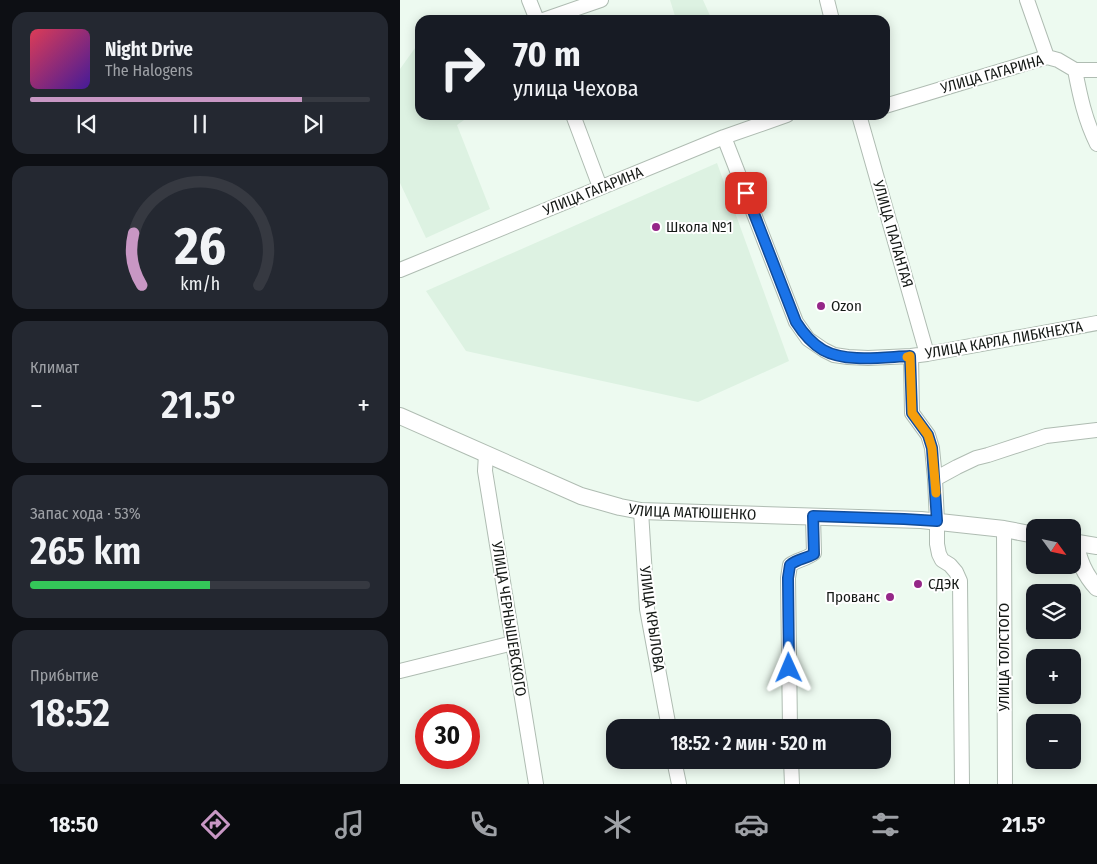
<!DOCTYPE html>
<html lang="ru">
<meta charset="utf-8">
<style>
body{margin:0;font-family:"Fira Sans Condensed",sans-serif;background:#242831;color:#f1f3f6;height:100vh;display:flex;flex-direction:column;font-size:19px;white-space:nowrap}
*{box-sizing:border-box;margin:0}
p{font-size:16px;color:#9ea1a6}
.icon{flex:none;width:28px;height:28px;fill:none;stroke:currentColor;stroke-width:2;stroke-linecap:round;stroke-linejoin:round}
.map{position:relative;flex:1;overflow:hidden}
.details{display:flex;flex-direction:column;gap:12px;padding:12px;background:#0d0f14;width:400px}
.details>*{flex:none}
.banner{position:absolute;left:15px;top:15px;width:475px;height:105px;border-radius:15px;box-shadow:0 2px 12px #0003;background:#171b24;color:#f1f3f6;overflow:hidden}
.needle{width:32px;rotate:123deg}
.buttons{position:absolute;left:626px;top:519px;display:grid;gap:10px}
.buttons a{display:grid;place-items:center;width:55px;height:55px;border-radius:10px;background:#171b24;box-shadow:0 2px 12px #0003;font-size:25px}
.speed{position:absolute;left:15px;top:704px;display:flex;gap:10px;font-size:25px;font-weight:700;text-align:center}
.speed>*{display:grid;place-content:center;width:65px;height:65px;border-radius:50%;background:#171b24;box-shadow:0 2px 12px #0003;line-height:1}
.speed .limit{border:8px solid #d22;background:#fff;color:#111}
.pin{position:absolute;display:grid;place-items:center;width:42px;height:42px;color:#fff;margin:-21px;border-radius:10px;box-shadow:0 2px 8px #0006}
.me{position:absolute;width:55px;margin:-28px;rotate:359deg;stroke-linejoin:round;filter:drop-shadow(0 0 4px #0008)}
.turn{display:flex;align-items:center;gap:18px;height:105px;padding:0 15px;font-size:22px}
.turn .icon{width:65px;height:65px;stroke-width:2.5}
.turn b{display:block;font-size:35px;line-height:42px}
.big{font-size:38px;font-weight:600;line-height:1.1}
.details .card{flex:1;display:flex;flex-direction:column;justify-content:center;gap:8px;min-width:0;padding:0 18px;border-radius:15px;background:#242831}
.details .dial{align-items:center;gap:0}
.dial svg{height:130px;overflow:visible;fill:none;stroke:#363941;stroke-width:7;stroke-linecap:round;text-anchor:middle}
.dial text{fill:#f1f3f6;stroke:none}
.song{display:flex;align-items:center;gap:15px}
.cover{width:60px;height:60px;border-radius:8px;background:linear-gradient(135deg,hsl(350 70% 55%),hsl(260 70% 35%))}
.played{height:5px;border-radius:2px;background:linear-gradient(90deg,#c897c4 80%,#363941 80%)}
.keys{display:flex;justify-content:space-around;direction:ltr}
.heat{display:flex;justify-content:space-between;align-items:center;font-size:28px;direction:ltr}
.charge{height:8px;border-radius:4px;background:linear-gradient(90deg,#34c759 53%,#363941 0)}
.trip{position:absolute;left:206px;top:719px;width:285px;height:50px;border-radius:15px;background:#171b24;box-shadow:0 2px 12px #0003;font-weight:600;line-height:50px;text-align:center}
.menu{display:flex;height:80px;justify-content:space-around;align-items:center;background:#090b0e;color:#9ea1a6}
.menu .icon{width:35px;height:35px}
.menu .on{color:#c897c4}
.menu b{font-size:22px;color:#f1f3f6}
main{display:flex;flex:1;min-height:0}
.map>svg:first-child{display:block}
.built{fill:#ddf2e2}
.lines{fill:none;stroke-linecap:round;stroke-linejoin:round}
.minor-casing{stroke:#afbcb2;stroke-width:16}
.major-casing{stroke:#afbcb2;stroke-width:18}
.minor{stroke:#fff;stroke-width:14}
.major{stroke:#fff;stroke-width:16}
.route-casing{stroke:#114b97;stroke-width:12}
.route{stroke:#1a73e8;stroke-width:9}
.slow{stroke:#f59e0b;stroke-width:9}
.poi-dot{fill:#952788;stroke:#fff;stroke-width:2}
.labels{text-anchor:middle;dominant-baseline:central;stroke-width:4;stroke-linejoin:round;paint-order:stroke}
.street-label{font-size:15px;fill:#151916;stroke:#fff}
.poi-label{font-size:15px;fill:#151916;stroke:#fff;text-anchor:start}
</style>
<main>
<section class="details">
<div class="card">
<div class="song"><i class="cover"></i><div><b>Night Drive</b><p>The Halogens</p></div></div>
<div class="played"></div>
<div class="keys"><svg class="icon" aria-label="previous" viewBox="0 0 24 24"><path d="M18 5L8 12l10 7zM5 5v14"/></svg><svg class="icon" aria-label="pause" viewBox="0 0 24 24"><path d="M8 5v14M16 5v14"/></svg><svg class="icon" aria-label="next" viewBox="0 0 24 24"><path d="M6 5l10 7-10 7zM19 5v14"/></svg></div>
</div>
<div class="card dial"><svg viewBox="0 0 100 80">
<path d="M14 69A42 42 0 1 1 86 69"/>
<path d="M14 69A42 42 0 0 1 9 37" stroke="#c897c4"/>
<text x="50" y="56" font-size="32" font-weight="700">26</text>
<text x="50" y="72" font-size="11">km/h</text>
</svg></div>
<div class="card"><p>Климат</p>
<div class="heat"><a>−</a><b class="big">21.5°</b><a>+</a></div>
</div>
<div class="card"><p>Запас хода · 53%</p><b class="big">265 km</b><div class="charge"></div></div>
<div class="card"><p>Прибытие</p><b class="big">18:52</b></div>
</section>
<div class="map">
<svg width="697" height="784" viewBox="0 0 697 784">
<rect width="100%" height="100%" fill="#edfaf0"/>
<path class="built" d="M 270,0 L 303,0 L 312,20 L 264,20 L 275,16 Z
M 20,41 L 20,115 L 71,115 L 57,125 L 90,209 L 26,238 L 0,183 L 0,69 Z
M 317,163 L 389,361 L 298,402 L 66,351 L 26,291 Z"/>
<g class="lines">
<defs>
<path id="minor" d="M 129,0 L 137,20
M 427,0 L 432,20
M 627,0 L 647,57
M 143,20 L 201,0
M 675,70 C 680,96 685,120 697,144
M 485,106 L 647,57 L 658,60 L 675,70 L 697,70
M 173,115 L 200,187
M 459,115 L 527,354
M 324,137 L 396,322 L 408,339 L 424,350 L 434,355 L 448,357 L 468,358 L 511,356 L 527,354 L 697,323
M 0,270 L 324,137 L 387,115
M 511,356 L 512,413 L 528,435 L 532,448 L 535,479 L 537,521 L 537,544 L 539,554 L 542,560 L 550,565 L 556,572 L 560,581 L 562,784
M 86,454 L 85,471 L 136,784
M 535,479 L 557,467 L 576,458 L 588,455 L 646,436 L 697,430
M 241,511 L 247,609 L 269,728
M 604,529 L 605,784
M 0,671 L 113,643
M 390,728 L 388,578 L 390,565 C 398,559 405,560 414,553 L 413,517
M 274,760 L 279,784
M 391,760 L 392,784"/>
<g id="major">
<path id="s1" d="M 0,416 L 181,496 L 220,507 L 241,511 L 521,520 L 604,529 L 635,535"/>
<path d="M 672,542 L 697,546"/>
<path d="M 675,542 C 679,560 684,574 697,588"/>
</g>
</defs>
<use href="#minor" class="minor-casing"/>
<use href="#major" class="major-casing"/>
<use href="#minor" class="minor"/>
<use href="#major" class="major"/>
</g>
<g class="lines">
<defs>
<path id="route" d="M 346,193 L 396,322 C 403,333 411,343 423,350 C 446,363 484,357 510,356 L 512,413 L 528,435 L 532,448 L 537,521 L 504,519 L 413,516 L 414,554 C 405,559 397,559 390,565 L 388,578 L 389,668"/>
</defs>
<use href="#route" class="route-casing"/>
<use href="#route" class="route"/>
<path class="slow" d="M 507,357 L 510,356 L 512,413 L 528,435 L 532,448 L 536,493"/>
</g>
<g class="poi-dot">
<circle cx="256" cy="227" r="5"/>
<circle cx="421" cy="306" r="5"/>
<circle cx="518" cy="584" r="5"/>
<circle cx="490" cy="597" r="5"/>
</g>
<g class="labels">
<g class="street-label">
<text transform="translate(592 74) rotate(-16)">УЛИЦА ГАГАРИНА</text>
<text transform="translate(193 191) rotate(-22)">УЛИЦА ГАГАРИНА</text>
<text transform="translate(493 234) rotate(74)">УЛИЦА ПАЛАНТАЯ</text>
<text transform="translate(604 340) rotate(-10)">УЛИЦА КАРЛА ЛИБКНЕХТА</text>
<text stroke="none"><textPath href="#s1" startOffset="311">УЛИЦА МАТЮШЕНКО</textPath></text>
<text transform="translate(109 619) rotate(81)">УЛИЦА ЧЕРНЫШЕВСКОГО</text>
<text transform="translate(252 619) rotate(82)">УЛИЦА КРЫЛОВА</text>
<text transform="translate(604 657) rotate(-90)">УЛИЦА ТОЛСТОГО</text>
</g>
<g class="poi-label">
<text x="266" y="227">Школа №1</text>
<text x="431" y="306">Ozon</text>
<text x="528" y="584">СДЭК</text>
<text x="480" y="597" text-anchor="end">Прованс</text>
</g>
</g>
</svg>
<div class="buttons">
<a><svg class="needle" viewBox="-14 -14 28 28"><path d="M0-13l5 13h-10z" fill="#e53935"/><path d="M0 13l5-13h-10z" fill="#9ea1a6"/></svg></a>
<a><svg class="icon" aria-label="layers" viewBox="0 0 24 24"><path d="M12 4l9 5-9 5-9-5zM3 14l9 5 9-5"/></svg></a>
<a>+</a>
<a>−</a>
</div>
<div class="speed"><div class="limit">30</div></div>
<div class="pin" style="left:346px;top:193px;background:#d93025"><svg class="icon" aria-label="arrive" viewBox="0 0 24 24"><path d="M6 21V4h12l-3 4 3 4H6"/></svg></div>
<svg class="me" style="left:389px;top:668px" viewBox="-20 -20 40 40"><path d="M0-17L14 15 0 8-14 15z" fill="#1a73e8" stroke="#fff" stroke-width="4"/></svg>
<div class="trip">18:52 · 2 мин · 520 m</div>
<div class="banner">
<div class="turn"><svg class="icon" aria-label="right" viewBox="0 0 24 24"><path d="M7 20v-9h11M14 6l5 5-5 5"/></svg><div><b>70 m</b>улица Чехова</div></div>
</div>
</div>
</main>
<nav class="menu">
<b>18:50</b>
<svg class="icon on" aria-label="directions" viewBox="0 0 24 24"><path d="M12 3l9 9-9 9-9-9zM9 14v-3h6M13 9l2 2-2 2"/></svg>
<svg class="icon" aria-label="music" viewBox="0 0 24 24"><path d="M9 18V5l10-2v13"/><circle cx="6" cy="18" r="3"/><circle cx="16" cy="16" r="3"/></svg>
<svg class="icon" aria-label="phone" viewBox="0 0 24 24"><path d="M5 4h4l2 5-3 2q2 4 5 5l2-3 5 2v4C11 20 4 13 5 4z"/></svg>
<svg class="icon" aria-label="climate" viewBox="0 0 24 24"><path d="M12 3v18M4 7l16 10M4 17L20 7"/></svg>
<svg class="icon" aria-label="car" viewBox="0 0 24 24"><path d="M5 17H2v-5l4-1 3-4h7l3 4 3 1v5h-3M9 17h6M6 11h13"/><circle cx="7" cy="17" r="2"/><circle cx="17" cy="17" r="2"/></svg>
<svg class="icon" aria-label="filters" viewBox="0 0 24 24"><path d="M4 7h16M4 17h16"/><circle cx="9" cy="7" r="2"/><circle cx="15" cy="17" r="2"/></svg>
<b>21.5°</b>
</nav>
